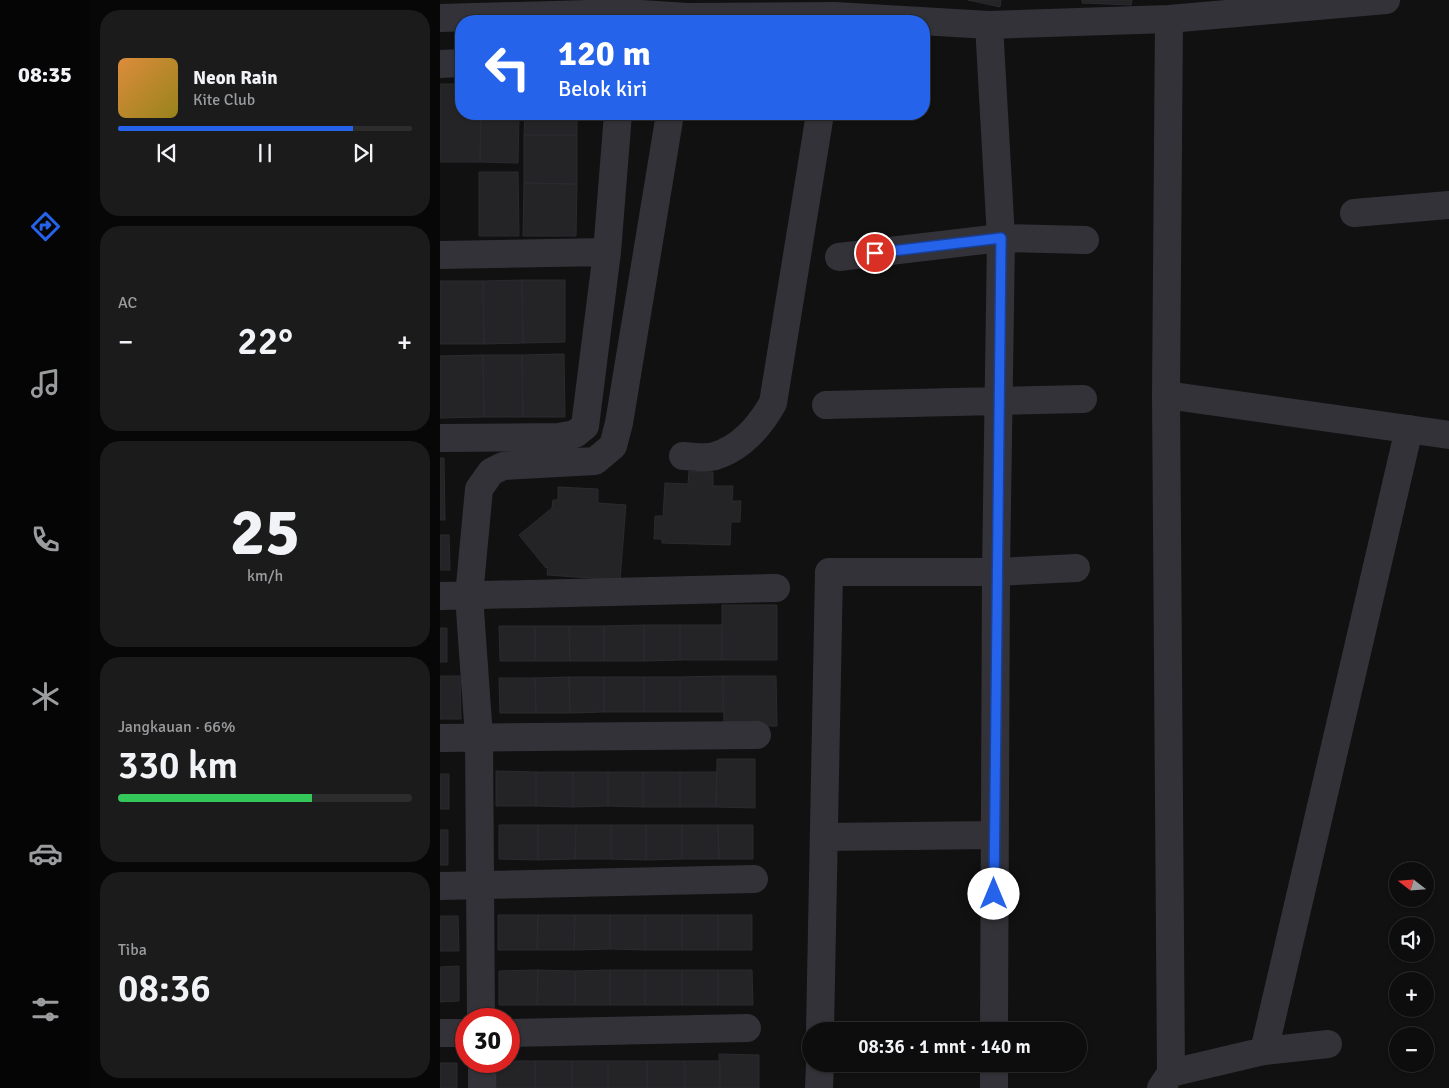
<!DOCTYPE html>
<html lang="id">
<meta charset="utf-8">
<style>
body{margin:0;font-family:Signika,sans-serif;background:#1b1b1c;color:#f1f3f6;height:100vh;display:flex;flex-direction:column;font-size:19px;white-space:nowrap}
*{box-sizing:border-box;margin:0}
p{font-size:16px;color:#9a9c9e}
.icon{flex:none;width:28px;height:28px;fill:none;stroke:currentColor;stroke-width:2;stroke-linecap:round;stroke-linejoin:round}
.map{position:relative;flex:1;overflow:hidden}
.panel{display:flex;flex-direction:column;gap:10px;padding:10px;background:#070708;width:350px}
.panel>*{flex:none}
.banner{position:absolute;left:15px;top:15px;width:475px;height:105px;border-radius:20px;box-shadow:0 1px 4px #0004,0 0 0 1px #2d2d2e;background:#2563eb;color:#fff;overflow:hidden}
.needle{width:32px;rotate:287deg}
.buttons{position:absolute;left:949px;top:862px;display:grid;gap:10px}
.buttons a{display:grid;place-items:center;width:45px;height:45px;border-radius:50%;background:#0d0d0e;box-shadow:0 1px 4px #0004,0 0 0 1px #2d2d2e;font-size:25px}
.speed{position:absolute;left:15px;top:1008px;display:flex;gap:10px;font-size:25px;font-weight:700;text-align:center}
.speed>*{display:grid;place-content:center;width:65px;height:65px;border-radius:50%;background:#0d0d0e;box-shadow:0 1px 4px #0004,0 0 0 1px #2d2d2e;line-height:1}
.speed .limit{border:8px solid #d22;background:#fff;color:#111}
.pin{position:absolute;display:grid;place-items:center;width:42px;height:42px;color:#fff;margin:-21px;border:2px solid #fff;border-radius:50%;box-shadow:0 1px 5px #0007}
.me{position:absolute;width:55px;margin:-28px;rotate:0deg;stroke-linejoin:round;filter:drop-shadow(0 0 4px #0008)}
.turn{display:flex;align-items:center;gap:18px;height:105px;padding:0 20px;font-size:22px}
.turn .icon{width:65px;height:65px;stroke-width:2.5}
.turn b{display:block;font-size:35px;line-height:42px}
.big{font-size:38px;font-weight:600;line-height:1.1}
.panel .card{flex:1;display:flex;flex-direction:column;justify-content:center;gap:8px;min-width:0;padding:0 18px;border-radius:20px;background:#1b1b1c}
.panel .dial{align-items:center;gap:0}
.dial b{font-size:65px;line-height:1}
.song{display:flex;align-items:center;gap:15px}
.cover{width:60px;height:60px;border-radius:8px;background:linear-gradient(135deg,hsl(30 70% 55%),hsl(50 70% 35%))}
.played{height:5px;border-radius:2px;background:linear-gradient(90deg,#2563eb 80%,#2d2d2e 80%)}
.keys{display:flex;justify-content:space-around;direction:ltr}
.heat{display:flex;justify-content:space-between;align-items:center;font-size:28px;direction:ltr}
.charge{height:8px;border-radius:4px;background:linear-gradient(90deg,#34c759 66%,#2d2d2e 0)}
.trip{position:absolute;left:362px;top:1022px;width:285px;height:50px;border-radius:25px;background:#0d0d0e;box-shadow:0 1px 4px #0004,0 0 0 1px #2d2d2e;font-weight:600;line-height:50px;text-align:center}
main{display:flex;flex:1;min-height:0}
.menu{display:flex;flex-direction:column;width:90px;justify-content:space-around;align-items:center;background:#050506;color:#9a9c9e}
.menu .icon{width:35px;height:35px}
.menu .selected{color:#2563eb}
.menu b{font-size:22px;color:#f1f3f6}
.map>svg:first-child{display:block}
.building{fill:#242427;stroke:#2b2b2f}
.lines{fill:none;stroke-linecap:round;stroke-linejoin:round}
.minor{stroke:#323238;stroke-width:28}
.route-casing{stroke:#184099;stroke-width:12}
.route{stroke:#2563eb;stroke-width:9}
</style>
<main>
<nav class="menu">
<b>08:35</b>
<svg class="icon selected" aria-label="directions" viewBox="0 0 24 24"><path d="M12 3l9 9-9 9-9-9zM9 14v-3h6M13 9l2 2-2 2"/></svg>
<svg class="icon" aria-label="music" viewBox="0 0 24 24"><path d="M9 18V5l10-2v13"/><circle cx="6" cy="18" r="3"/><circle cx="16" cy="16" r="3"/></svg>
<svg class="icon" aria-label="phone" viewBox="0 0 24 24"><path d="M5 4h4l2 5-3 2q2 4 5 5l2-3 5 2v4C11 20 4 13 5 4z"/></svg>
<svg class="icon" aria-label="climate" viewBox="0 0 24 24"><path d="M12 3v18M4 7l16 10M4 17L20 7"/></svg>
<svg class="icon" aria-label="car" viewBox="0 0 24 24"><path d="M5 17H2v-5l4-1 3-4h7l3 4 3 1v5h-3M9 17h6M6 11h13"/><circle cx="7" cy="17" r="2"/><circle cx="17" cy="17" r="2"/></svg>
<svg class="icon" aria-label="filters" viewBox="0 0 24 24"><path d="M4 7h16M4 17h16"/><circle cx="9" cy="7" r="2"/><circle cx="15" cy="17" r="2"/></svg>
</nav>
<section class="panel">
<div class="card">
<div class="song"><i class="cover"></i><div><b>Neon Rain</b><p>Kite Club</p></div></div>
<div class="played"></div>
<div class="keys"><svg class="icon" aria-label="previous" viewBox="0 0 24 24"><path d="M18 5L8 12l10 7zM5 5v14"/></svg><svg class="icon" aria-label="pause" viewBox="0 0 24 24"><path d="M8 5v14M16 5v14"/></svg><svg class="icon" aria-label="next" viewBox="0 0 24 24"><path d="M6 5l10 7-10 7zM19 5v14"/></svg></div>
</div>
<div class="card"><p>AC</p>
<div class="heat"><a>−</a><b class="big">22°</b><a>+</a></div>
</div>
<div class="card dial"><b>25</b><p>km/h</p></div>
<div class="card"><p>Jangkauan · 66%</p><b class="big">330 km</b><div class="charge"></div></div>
<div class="card"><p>Tiba</p><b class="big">08:36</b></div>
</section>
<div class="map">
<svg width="1009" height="1088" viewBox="0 0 1009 1088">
<rect width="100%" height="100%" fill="#111112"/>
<path class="building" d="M 528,0 L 561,0 L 560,7 Z
M 642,0 L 692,0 L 691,5 L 642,3 Z
M 0,84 L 21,84 L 21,114 L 41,114 L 40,162 L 0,162 Z
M 41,114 L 79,114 L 78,163 L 40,162 Z
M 85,114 L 137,114 L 137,135 L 84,135 Z
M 84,135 L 137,135 L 137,184 L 84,183 Z
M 39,172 L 78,172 L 79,236 L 39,236 Z
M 84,183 L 137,184 L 136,236 L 83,236 Z
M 82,280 L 83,343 L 44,344 L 43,281 Z
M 82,280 L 125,280 L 125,342 L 83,343 Z
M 0,281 L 43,281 L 44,344 L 0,344 Z
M 124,354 L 125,417 L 83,417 L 82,355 Z
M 43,355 L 82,355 L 83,417 L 44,417 Z
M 43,355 L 44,417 L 0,418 L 0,356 Z
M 0,458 L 4,458 L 5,520 L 0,520 Z
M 249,471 L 273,472 L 273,486 L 293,486 L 292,501 L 301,501 L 300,522 L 291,522 L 290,545 L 222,543 L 222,539 L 214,539 L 215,516 L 223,516 L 225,483 L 248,484 Z
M 118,487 L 158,489 L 158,503 L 186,505 L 180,580 L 107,575 L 108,566 L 106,568 L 79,535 L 112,508 L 113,500 L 118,500 Z
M 0,535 L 9,535 L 10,570 L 0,570 Z
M 282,605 L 337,605 L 337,660 L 282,660 Z
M 204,625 L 204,661 L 164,661 L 164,626 Z
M 204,625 L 240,625 L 240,660 L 204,661 Z
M 240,625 L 282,625 L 282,660 L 240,660 Z
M 59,626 L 95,626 L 95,661 L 60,661 Z
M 95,626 L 129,626 L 130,661 L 95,661 Z
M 129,626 L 164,626 L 164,661 L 130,661 Z
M 0,628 L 7,628 L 7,662 L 0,662 Z
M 0,676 L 20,676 L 21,719 L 0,719 Z
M 283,676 L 283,712 L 240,712 L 240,677 Z
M 283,676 L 336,676 L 337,726 L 284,726 Z
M 129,677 L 130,713 L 96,713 L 95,678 Z
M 129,677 L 164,677 L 164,712 L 130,713 Z
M 164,677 L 204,677 L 204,712 L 164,712 Z
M 204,677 L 240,677 L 240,712 L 204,712 Z
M 59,678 L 95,678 L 96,713 L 60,713 Z
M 277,759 L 315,759 L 315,808 L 276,807 Z
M 56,771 L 96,772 L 96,806 L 56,806 Z
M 96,772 L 133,772 L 133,807 L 96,806 Z
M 133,772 L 168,772 L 168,806 L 133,807 Z
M 168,772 L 203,772 L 203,807 L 168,806 Z
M 203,772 L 240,772 L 240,807 L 203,807 Z
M 240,772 L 277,772 L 276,807 L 240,807 Z
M 0,774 L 9,774 L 9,809 L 0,809 Z
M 59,825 L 98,825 L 98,860 L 59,859 Z
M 98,825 L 136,825 L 135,859 L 98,860 Z
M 136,825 L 171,825 L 171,859 L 135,859 Z
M 171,825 L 206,825 L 206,860 L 171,859 Z
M 206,825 L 242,825 L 242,859 L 206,860 Z
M 242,825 L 278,825 L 279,859 L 242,859 Z
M 278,825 L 313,825 L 313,859 L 279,859 Z
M 0,830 L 8,830 L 8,865 L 0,865 Z
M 58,915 L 98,915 L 97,950 L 58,950 Z
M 98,915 L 135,915 L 134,950 L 97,950 Z
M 135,915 L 170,915 L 170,949 L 134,950 Z
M 170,915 L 205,915 L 205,950 L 170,949 Z
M 205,915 L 242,915 L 242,950 L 205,950 Z
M 242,915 L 278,915 L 278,950 L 242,950 Z
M 278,915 L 312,915 L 312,950 L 278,950 Z
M 0,916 L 18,916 L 19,951 L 0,951 Z
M 19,966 L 19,1001 L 0,1002 L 0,967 Z
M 98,970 L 97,1005 L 59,1005 L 59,971 Z
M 98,970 L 135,971 L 135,1005 L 97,1005 Z
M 170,970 L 170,1005 L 135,1005 L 135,971 Z
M 170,970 L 205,970 L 205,1005 L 170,1005 Z
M 205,970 L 242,970 L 242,1005 L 205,1005 Z
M 242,970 L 278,970 L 278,1005 L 242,1005 Z
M 278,970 L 312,970 L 313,1005 L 278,1005 Z
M 279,1054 L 319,1055 L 319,1088 L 280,1088 Z
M 56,1061 L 95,1061 L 95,1088 L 56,1088 Z
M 95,1061 L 132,1061 L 132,1088 L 95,1088 Z
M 132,1061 L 168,1061 L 168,1088 L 132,1088 Z
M 168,1061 L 207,1061 L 207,1088 L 168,1088 Z
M 207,1061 L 245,1061 L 245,1088 L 207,1088 Z
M 245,1061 L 280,1061 L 280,1088 L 245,1088 Z
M 0,1063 L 17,1063 L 17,1088 L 0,1088 Z"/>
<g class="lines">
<path class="minor" d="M 0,18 L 186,13 L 247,17 L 395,16 L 549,25 L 729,19 L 946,0
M 549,25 L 561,238 L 556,572 L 554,1031
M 0,64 L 21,63
M 914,213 L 1009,205
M 0,255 L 167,252
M 399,257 L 561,238 L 645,240
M 726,395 L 1009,435
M 386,405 L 643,399
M 0,438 L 119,437 L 135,434 L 145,426 L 167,252 L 178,114
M 243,456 C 252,456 265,459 275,456 C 301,448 320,426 333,403 L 380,114
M 0,596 L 336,588
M 0,738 L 317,735
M 384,837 L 554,835
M 0,886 L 314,879
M 41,1019 L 39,737 L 29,596 L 39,489 L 51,472 L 63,466 L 155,461 L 173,446 L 179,423 L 230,114
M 380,1031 L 389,572 L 556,572 L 636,568
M 0,1033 L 26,1033
M 69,1033 L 307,1028
M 824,1051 L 969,429
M 42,1061 L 42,1088
M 731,1073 L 824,1051 L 888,1044
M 379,1088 L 380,1064
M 554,1088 L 554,1064
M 721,1088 L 731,1073 L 726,395 L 729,19"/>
</g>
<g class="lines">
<defs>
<path id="route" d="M 435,253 L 561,238 L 554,894"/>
</defs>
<use href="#route" class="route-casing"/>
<use href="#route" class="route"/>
</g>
</svg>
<div class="buttons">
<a><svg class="needle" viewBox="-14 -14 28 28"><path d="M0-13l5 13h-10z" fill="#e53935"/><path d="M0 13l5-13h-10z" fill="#9a9c9e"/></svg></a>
<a><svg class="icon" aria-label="sound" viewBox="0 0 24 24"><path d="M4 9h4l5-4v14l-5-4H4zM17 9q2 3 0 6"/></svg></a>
<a>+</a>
<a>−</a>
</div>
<div class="speed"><div class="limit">30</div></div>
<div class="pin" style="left:435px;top:253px;background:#d93025"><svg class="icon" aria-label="arrive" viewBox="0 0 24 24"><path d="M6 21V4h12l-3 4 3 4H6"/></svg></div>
<svg class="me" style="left:554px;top:894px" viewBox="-20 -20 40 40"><circle r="19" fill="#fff"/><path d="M0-13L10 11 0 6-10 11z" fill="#2563eb"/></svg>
<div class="trip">08:36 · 1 mnt · 140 m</div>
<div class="banner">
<div class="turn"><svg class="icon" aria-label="left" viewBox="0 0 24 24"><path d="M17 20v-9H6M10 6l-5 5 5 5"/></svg><div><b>120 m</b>Belok kiri</div></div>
</div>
</div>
</main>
